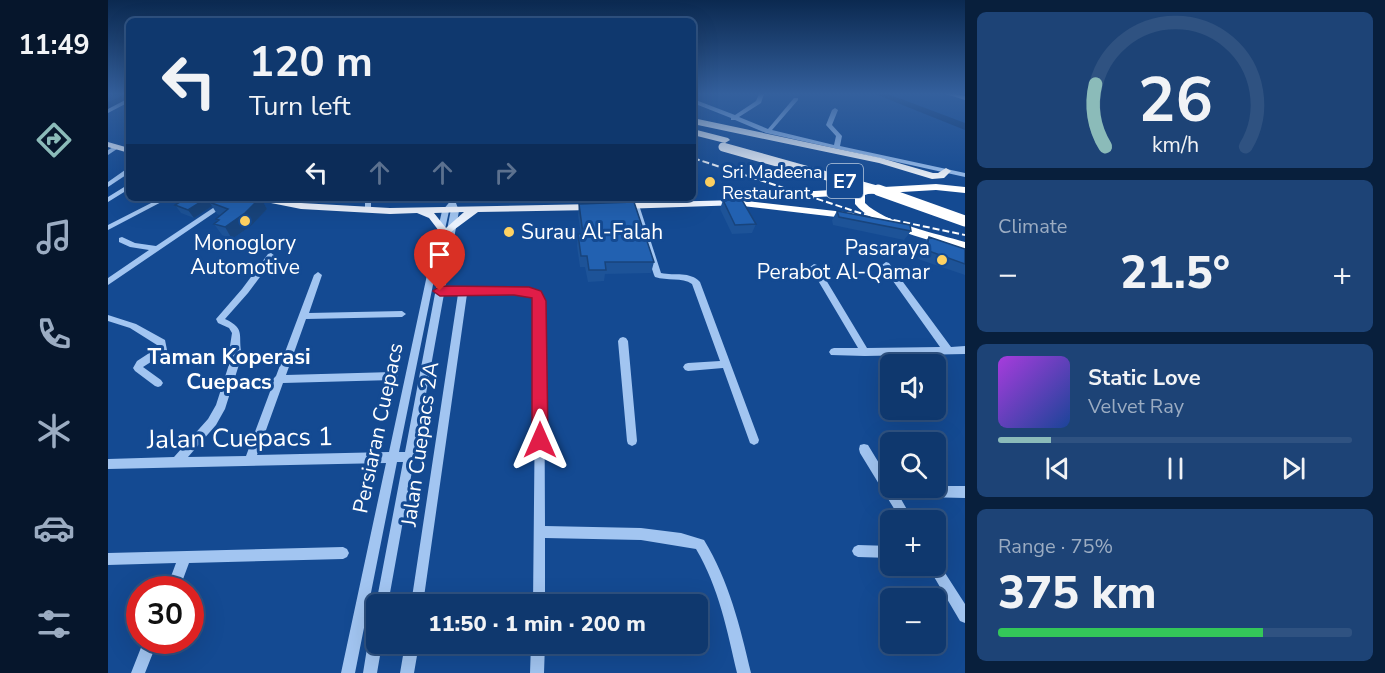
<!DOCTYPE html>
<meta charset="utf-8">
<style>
body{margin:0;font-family:"Nunito Sans",sans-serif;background:#1d4376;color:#f1f3f6;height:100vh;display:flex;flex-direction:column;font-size:22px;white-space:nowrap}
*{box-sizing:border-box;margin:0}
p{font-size:20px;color:#9bacc2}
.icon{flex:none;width:33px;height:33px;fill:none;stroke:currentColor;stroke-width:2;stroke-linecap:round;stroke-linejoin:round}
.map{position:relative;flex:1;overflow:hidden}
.sheet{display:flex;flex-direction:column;gap:12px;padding:12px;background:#081f3c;width:420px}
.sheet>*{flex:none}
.guide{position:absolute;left:18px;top:18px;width:570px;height:183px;border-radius:9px;box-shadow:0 6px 24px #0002,0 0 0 2px #2f5281;background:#0f386e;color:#f1f3f6;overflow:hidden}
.fabs{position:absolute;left:772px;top:354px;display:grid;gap:12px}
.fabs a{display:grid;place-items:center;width:66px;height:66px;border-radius:9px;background:#0f386e;box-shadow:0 6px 24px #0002,0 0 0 2px #2f5281;font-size:30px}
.speed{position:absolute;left:18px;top:576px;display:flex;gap:12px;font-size:30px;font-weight:700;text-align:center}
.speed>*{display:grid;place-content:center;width:78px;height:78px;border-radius:50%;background:#0f386e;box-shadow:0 6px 24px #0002,0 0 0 2px #2f5281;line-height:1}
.speed .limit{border:9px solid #d22;background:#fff;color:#111}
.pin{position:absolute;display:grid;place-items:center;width:51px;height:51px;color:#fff;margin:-62px -26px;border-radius:50% 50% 50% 0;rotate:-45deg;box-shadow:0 0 6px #0007}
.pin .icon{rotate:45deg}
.me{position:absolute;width:66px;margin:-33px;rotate:0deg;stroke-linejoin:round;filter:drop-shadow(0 0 4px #0008)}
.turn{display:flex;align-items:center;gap:21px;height:126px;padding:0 24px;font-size:27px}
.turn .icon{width:78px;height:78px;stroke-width:2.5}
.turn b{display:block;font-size:42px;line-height:51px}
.lanes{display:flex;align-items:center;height:57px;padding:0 24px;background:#0003;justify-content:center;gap:30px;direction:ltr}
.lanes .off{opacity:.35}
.big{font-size:45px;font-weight:800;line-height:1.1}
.sheet .tile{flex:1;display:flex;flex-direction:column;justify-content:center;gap:9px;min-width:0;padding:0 21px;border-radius:9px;background:#1d4376}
.sheet .dial{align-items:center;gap:0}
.dial svg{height:156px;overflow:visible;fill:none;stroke:#2f5281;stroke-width:7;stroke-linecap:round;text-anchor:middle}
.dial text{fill:#f1f3f6;stroke:none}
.song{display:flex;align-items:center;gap:18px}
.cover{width:72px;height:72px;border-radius:9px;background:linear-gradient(135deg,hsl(280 70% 55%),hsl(220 70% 35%))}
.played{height:6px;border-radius:3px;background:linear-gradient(90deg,#8bbbb9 15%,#2f5281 15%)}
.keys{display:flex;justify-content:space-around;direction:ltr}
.heat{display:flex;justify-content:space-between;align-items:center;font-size:33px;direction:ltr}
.charge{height:9px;border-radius:4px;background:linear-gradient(90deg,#34c759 75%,#2f5281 0)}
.trip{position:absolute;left:258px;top:594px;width:342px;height:60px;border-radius:9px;background:#0f386e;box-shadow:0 6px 24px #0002,0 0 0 2px #2f5281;font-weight:800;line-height:60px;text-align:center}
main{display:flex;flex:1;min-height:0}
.tabs{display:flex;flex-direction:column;width:108px;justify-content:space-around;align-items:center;background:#06162c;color:#9bacc2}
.tabs .icon{width:42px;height:42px}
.tabs .active{color:#8bbbb9}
.tabs b{font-size:27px;color:#f1f3f6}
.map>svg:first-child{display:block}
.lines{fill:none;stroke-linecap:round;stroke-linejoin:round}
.river{fill:#0c366f;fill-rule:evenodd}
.minor{fill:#a2c5f1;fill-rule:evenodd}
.major{fill:#ecf3ff;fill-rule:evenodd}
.highway{fill:#fff;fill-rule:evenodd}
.rail{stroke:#fff;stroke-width:2;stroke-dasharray:7 3;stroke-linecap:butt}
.highway-bridge-far1{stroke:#fff;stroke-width:9}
.highway-bridge{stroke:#fff;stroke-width:11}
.wall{fill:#1d5398}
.shaded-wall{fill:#18447c}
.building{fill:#2261b1;stroke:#18447c;stroke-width:1.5}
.route{fill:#e11d48;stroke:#92132f;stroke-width:1.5}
.poi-dot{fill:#ffd262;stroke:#144a92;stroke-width:2}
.labels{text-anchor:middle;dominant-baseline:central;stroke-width:6;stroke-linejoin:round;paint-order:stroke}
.far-poi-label{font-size:18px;fill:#fff;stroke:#144a92;text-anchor:start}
.shield{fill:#144a92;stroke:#b8c9de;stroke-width:1.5}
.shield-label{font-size:20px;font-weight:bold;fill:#fff}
.poi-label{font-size:21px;fill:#fff;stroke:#144a92;text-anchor:start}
.street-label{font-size:21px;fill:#fff;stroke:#144a92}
.neighbourhood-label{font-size:22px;font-weight:bold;fill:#fff;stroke:#144a92}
.near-street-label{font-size:26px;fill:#fff;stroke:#144a92}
</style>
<main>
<nav class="tabs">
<b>11:49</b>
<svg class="icon active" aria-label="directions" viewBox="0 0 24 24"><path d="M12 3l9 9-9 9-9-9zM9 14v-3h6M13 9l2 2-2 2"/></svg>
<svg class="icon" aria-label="music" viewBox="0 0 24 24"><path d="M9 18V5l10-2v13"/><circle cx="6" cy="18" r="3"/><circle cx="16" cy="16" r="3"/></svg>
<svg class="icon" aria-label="phone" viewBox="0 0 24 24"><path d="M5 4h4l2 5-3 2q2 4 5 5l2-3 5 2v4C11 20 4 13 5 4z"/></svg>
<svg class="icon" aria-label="climate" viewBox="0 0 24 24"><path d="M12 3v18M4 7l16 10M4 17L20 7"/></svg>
<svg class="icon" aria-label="car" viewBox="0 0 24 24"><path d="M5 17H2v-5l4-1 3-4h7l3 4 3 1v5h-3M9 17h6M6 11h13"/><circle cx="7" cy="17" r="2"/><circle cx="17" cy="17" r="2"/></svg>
<svg class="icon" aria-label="filters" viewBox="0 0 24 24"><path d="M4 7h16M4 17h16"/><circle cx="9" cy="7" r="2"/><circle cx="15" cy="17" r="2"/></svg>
</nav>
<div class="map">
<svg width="857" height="673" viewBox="0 0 857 673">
<rect width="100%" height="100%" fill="#144a92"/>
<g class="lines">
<path class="river" d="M 17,94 L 21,94 L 21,100 L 0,109 L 0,102 Z
M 767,94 L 780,94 L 857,123 L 857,130 Z"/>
<path class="minor" d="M 651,94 L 656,94 L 653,103 L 631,117 L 660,129 L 686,98 L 690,98 L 690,100 L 664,130 L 726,145 L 728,136 L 718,125 L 724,110 L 727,108 L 730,110 L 724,125 L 734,136 L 732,146 L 857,173 L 857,177 L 658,133 L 627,120 L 623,120 L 623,118 L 585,103 L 585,99 L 627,115 L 648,101 Z
M 838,94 L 846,94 L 857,96 L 857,100 Z
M 21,98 L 21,102 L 0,113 L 0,109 Z
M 7,146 L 12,147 L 0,155 L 0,150 Z
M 21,164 L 21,173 L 0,187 L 0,182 L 17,170 L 18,166 Z
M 21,184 L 21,189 L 0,202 L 0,197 Z
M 53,198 L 61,198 L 0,230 L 0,225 Z
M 120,198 L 128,198 L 0,285 L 0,278 L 41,250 L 22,247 L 11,242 L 11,238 L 14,237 L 27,243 L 48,246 Z
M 257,198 L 263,198 L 263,210 L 257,210 Z
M 345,198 L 352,198 L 348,203 L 351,211 L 337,288 L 421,288 L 432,292 L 436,301 L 437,526 L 533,528 L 573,533 L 596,540 C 621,581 632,626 643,673 L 629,673 C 619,630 611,588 588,549 L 533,540 L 437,538 L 437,604 L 425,604 L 428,301 L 426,296 L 420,294 L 359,294 L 315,604 L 303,604 L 350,294 L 336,294 L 280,604 L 268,604 L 268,606 L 268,604 L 295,462 L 289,462 L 247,673 L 233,673 L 278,463 L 0,469 L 0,459 L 66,457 L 100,419 L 108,405 L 124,355 L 122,346 L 124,333 L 121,328 L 110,323 L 108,319 L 134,289 L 160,254 L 163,253 L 167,256 L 166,258 L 140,293 L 117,319 C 139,329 129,336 134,355 L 117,409 L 108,425 L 80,457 L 138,456 L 166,381 L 165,379 L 168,376 L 206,275 L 210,272 L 214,275 L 201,313 L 294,311 L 298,314 L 294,317 L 198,319 L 178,375 L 285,372 L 288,373 L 290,376 L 288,379 L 285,380 L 175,383 L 149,455 L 281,452 L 319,275 L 334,211 ZM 343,209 L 297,452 L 291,452 L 327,275 L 341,211 Z
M 525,203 L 527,203 L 531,205 L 553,273 C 567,276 582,271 592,282 L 651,440 L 650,443 L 646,445 L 642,443 L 615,368 L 580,371 L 577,370 L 575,367 L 577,364 L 580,363 L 612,361 L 584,284 C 574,277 559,281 547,277 L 546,275 L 523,205 Z
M 778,262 L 781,263 L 843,347 L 857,346 L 857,354 L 757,356 L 723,355 L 721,352 L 723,349 L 726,348 L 750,348 L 702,267 L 706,264 L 709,265 L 759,348 L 832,347 L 775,267 L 774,265 Z
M 0,315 L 28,324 L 57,340 L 59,350 L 57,353 L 35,367 L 53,380 L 55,383 L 53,386 L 50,387 L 47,386 L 27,371 L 25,368 L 29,361 L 49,348 L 49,345 L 22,328 L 0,321 Z
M 515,337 L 518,338 L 520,341 L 529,441 L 528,444 L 524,446 L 520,444 L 519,441 L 510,341 L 512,338 Z
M 756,444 L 760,445 L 783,483 L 783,488 L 828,488 L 828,486 L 857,486 L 857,498 L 816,497 L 793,499 L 805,520 L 793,520 L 752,453 L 751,449 L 752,445 Z
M 750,545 L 783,546 L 783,558 L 750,557 L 746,555 L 744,551 L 746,547 Z
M 235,547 L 239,549 L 241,553 L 239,557 L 235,559 L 81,563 L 71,590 L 58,590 L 68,563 L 0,565 L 0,553 Z
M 828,561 L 830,562 L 857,604 L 857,623 L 852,621 L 822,570 L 820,566 L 828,566 Z
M 268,629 L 268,644 L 274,644 L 269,673 L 255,673 L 261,636 L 263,631 Z
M 36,640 L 50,640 L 37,673 L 23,673 Z
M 297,644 L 311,644 L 306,673 L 292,673 Z
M 423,644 L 437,644 L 436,673 L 422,673 Z"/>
<path class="major" d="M 0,142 L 21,148 L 21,153 L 0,147 Z
M 148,198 L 167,198 L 193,203 L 282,208 L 486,204 L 491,207 L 486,210 L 370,212 L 343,232 L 338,230 L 334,232 L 331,231 L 321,218 L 309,213 L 282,214 L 193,209 L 153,201 ZM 356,212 L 338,228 L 326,213 Z
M 476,198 L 525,198 L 526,199 L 521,202 L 473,203 L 473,199 Z
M 630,200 L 635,203 L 633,205 L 513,209 L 508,206 L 513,203 Z"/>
<path class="highway" d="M 585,118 L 773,158 L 825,173 L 830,173 L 838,168 L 843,171 L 836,178 L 824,179 L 771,163 L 585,124 Z
M 585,129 L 620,138 L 622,140 L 617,143 L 585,135 Z
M 828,184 L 857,187 L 857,193 L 828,190 L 760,194 L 757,195 L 757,203 C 777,223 830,234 857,242 L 857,250 C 828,242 765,227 747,204 L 747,195 L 653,200 L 648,197 L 653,194 Z
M 630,200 L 745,213 L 750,216 L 745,219 L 626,205 L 626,201 Z"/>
<path class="rail" d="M 585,158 L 752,213 L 857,235"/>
<path class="highway-bridge-far1" d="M 615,147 L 776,192"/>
<path class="highway-bridge" d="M 770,190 L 857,221"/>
</g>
<path class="wall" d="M 74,198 L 153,198 L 159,209 L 144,225 L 124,239 L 114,235 L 106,224 L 109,221 L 108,219 L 112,215 L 109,214 L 104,206 L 86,218 L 73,213 L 67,205 L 76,200 Z
M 615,200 L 648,224 L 644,233 L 624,234 L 612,209 Z
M 471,204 L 546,262 L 543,273 L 497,274 L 496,281 L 480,282 L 477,267 L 472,267 L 469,246 L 470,234 L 473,234 L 470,215 Z
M 729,211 L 803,231 L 796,240 L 725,225 L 724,220 Z
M 821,237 L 857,249 L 857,275 L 810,259 L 813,246 Z"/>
<path class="shaded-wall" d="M 0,94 L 11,94 L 12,95 L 0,101 Z
M 99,198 L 116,198 L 101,202 L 104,206 L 86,218 L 80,210 Z
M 152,198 L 153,198 L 159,209 L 144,225 L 124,239 L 117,227 Z"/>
<path class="building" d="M 78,198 L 99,198 L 80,210 L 67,205 Z
M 108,198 L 152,198 L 137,213 L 117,227 L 106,224 L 111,220 L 108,219 L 120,209 L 101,202 Z
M 615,200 L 634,200 L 648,224 L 627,225 Z
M 526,202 L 546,262 L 497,262 L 498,270 L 481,270 L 479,256 L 473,256 L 470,234 L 475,234 L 471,204 Z
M 729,211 L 802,225 L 803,231 L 731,217 Z
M 821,237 L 857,249 L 857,264 L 818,250 Z"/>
<linearGradient id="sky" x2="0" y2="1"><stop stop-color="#0b2950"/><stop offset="0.5" stop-color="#34609d"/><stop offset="1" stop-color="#34609d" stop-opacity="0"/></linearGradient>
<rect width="857" height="188" fill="url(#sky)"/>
<path class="route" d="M 332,286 L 421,287 L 433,291 L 438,301 L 440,440 L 438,445 L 432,447 L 427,445 L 424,440 L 424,298 L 406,295 L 332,296 L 325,291 Z"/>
<g class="poi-dot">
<circle cx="602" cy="182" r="6"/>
<circle cx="137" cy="221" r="6"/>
<circle cx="401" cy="232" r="6"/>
<circle cx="834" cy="260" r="6"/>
</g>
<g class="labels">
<g class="far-poi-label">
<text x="614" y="172">Sri Madeena<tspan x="614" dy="21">Restaurant</tspan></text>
</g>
<rect class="shield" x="719" y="164" width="36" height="34" rx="4.5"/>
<g class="shield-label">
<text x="737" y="181">E7</text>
</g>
<g class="poi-label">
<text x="413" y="232">Surau Al-Falah</text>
<text x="137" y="243" text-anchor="middle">Monoglory<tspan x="137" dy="24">Automotive</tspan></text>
<text x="822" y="248" text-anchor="end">Pasaraya<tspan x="822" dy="24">Perabot Al-Qamar</tspan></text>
</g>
<g class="street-label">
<text transform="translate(270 428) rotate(-78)">Persiaran Cuepacs</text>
<text transform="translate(312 444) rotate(-82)">Jalan Cuepacs 2A</text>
</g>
<g class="neighbourhood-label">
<text x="121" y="357">Taman Koperasi<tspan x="121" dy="25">Cuepacs</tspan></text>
</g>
<g class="near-street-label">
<text transform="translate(132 438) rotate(-1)">Jalan Cuepacs 1</text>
</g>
</g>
</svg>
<div class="fabs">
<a><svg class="icon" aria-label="sound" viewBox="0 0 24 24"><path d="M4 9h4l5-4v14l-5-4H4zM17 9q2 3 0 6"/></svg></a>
<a><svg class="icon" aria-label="search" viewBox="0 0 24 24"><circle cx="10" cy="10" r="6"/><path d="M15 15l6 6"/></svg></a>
<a>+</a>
<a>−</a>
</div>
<div class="speed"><div class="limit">30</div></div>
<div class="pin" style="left:332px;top:291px;background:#d93025"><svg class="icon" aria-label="arrive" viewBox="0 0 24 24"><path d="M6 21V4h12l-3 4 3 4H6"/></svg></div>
<svg class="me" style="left:432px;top:440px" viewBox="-20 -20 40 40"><path d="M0-17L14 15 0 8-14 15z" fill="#e11d48" stroke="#fff" stroke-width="4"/></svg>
<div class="trip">11:50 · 1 min · 200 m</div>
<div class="guide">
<div class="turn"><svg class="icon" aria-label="left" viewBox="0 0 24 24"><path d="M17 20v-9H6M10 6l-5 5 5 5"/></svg><div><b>120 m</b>Turn left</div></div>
<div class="lanes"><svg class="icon" aria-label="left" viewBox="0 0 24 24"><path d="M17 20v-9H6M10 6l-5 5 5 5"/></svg><svg class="icon off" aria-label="ahead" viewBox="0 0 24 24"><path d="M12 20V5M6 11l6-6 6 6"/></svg><svg class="icon off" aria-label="ahead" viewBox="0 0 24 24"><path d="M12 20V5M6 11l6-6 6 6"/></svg><svg class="icon off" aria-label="right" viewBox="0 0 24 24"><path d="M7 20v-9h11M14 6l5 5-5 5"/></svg></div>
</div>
</div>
<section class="sheet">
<div class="tile dial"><svg viewBox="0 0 100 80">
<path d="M14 69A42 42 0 1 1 86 69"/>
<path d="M14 69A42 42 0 0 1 9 37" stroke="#8bbbb9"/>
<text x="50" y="56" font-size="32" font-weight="700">26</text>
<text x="50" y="72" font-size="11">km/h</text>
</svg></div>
<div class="tile"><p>Climate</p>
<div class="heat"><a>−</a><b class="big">21.5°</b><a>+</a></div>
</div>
<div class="tile">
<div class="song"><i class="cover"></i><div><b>Static Love</b><p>Velvet Ray</p></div></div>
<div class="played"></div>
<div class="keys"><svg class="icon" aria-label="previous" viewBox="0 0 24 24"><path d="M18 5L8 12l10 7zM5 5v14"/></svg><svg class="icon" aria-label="pause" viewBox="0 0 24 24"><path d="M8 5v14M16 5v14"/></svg><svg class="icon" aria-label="next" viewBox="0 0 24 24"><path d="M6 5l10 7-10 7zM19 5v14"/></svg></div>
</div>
<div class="tile"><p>Range · 75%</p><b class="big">375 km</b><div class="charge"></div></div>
</section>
</main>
